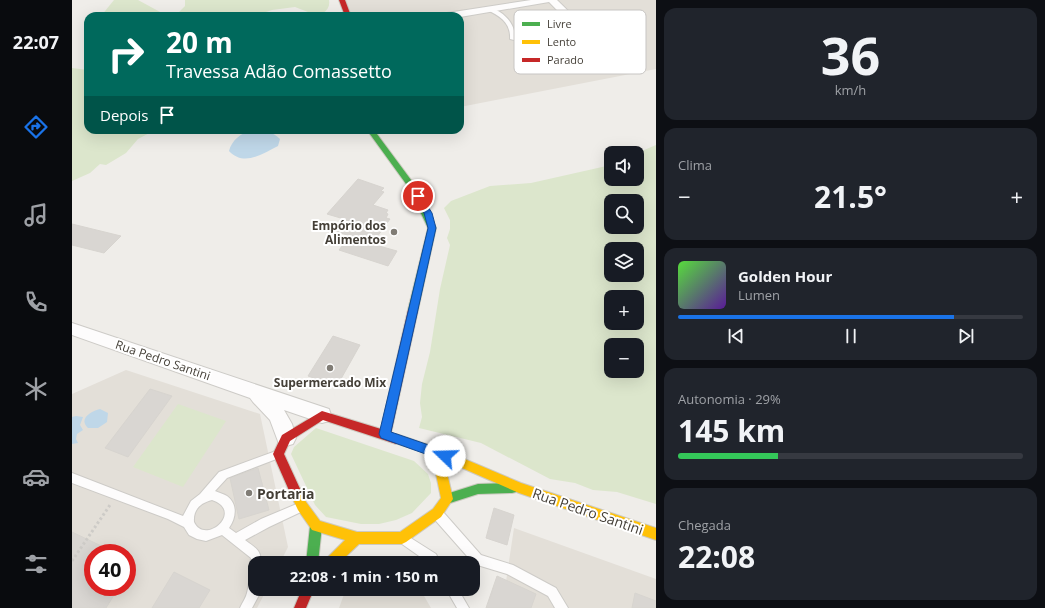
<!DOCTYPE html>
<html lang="pt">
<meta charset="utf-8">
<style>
body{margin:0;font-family:"Open Sans",sans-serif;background:#20242c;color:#f1f3f6;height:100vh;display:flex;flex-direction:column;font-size:15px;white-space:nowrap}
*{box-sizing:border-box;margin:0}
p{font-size:13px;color:#9ea1a6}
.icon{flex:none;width:22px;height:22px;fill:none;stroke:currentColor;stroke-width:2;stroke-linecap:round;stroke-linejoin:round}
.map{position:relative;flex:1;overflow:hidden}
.drawer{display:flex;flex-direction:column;gap:8px;padding:8px;background:#0d0f14;width:389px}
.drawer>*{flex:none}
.top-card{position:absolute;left:12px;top:12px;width:380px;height:122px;border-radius:12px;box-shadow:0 4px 16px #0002;background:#00695c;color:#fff;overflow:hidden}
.fabs{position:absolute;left:532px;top:146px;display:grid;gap:8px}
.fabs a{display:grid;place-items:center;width:40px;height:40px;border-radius:8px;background:#171b24;box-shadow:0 4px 16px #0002;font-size:20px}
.speed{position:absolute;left:12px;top:544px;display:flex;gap:8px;font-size:20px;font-weight:700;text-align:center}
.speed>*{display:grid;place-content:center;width:52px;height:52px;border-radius:50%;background:#171b24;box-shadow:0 4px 16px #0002;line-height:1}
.speed .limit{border:6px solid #d22;background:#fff;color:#111}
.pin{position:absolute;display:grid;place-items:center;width:34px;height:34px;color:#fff;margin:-17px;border:2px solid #fff;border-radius:50%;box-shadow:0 1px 4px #0007}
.me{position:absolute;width:44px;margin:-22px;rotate:291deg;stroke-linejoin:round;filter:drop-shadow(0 0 3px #0008)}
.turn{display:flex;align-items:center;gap:14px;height:84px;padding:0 16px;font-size:18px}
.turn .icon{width:52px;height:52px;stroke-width:2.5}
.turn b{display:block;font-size:28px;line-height:34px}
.then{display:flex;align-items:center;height:38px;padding:0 16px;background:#0003;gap:8px;font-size:15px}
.big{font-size:30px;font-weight:700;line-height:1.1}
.drawer .widget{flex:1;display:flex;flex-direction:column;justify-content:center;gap:6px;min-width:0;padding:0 14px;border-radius:12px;background:#20242c}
.drawer .dial{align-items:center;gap:0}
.dial b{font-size:52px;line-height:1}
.song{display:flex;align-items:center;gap:12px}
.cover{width:48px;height:48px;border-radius:6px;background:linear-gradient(135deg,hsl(110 70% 55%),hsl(270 70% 35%))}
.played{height:4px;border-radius:2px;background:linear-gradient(90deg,#1a73e8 80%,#363941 80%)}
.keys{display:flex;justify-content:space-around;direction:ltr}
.heat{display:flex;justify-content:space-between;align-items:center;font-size:22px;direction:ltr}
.charge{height:6px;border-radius:3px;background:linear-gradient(90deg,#34c759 29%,#363941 0)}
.trip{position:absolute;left:176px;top:556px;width:232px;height:40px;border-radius:12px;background:#171b24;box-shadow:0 4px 16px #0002;font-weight:700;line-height:40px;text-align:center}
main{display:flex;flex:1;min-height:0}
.menu{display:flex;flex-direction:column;width:72px;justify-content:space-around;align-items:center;background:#090b0e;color:#9ea1a6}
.menu .icon{width:28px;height:28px}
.menu .active{color:#1a73e8}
.menu b{font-size:18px;color:#f1f3f6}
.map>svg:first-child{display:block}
.residential{fill:#e3dfd8;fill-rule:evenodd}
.green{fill:#dce6cc;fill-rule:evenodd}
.water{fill:#bfd7e8}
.building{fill:#d9d6d2;stroke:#d7d4cf}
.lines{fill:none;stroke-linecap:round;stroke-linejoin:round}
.lane-casing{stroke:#cdcbc7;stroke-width:2}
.street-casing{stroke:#cdcbc7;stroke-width:2}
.fast-casing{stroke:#cdcac1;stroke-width:2}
.slow-casing{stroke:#cdcac1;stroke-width:2}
.jam-casing{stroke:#cdcac1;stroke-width:2}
.path{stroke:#cdcbc7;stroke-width:3;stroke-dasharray:2.5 2.5;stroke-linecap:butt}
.lane{fill:#fdfcfc;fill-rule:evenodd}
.street{fill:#fdfcfc;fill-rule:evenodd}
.fast{fill:#4caf50;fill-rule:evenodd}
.slow{fill:#ffc107;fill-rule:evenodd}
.jam{fill:#c62828;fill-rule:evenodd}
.route{fill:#1a73e8;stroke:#114b97}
.poi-dot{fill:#807c75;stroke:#fff;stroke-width:1.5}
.labels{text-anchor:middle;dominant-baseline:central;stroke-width:4;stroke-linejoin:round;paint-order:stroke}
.poi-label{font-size:12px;font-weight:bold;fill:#443f37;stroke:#fff;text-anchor:end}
.street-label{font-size:12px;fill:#443f37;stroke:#fff}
.near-poi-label{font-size:14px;font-weight:bold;fill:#443f37;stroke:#fff;text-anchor:start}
.near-street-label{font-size:14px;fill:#443f37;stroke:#fff}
.key{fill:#fff;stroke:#c7c5c3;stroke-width:1}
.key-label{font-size:11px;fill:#443f37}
</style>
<main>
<nav class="menu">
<b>22:07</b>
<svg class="icon active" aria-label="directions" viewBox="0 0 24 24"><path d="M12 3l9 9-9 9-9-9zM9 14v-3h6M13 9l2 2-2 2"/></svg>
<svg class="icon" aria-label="music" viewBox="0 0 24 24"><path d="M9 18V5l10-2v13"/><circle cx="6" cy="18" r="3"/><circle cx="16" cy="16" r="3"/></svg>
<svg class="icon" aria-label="phone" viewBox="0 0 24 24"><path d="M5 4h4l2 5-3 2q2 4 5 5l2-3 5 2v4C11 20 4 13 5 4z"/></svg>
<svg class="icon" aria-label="climate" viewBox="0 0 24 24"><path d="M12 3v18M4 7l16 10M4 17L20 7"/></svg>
<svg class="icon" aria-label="car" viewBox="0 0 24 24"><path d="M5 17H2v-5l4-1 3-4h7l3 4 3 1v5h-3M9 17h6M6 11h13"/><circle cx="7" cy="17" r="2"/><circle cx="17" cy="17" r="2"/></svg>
<svg class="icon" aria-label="filters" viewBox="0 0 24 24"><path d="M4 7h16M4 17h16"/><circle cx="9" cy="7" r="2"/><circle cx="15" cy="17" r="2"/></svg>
</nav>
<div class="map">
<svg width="584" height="608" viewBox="0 0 584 608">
<rect width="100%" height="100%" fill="#efede9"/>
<path class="residential" d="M 270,0 L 584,0 L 584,69 L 388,107 L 388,16 L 276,16 Z
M 54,370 L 188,414 L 216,547 L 208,563 L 183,563 L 183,589 L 195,589 L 185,608 L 0,608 L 0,394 ZM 21,553 L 55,553 L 55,587 L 21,587 Z
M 442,528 L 584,579 L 584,608 L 430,608 Z
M 274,589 L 348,589 L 359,608 L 267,608 Z"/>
<path class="green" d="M 42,0 L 66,0 L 90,13 L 92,16 C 71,14 50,16 29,16 Z
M 113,0 L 257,0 C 258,6 256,10 251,13 L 236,12 L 223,7 L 200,10 L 194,12 L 208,16 L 117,16 L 110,14 L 107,12 L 113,6 Z
M 0,68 L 16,70 L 16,130 L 83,130 L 66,139 L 54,153 L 34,165 L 28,164 L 18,173 L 0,181 Z
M 584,145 L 584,504 L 545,492 L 521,490 L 503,483 L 478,479 L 409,443 L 347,428 L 350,417 L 348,403 L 350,384 L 358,352 L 368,289 L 378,245 L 375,238 L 378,229 L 378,220 L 372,208 L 379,201 L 418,186 L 459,183 L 539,165 L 539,179 L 565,179 L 565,153 ZM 539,201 L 565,201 L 565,227 L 539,227 ZM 539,249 L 565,249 L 565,275 L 539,275 ZM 539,297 L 565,297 L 565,323 L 539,323 ZM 539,345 L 565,345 L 565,371 L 539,371 Z
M 106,404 L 154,421 L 111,487 L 61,467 Z
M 244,428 L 342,461 L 356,474 L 359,483 L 359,493 L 340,513 L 324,520 L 307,524 L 289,524 L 254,517 L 243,505 L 219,454 L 222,447 Z"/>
<path class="water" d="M 179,130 C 191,130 200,131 208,139 L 206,146 C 190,154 172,167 157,151 C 160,140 168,134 179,130 Z
M 28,409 L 36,413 L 35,422 L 26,428 L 16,428 C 6,419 19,411 28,409 Z
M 4,416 L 11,417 L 8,425 L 11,430 L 5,434 L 4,439 L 6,443 L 0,444 L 0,417 Z"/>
<path class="building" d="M 286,179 L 312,188 L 309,191 L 312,192 L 301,205 L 316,210 L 314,213 L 316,214 L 314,218 L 318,219 L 300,244 L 325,251 L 316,266 L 267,250 L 278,236 L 263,231 L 272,219 L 255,214 Z
M 0,224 L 49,236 L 32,253 L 0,245 Z
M 261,336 L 288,345 L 265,386 L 236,376 Z
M 78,389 L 100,396 L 56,457 L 33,448 Z
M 186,468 L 197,510 L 167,519 L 158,478 Z
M 422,508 L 442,515 L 435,545 L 414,538 Z
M 0,532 L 44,553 L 21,553 L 21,587 L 47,587 L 34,608 L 0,608 Z
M 102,572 L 138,590 L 127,608 L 80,608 Z
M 425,576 L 464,594 L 459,608 L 414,608 Z
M 563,593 L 584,601 L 584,608 L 560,608 Z"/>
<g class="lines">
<defs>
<path id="lane" d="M 415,8 C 430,8 446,26 442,40 L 438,39 C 439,23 428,16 415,10 Z
M 204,451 L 207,452 L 209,455 L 207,458 L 155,478 L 143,491 C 147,493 152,494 155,496 C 166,504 164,518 157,528 L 164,533 L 189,519 L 227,503 L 231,505 L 232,508 L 231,511 L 197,527 L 173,540 C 183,548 189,549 189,563 L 183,563 L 183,589 L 187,589 L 187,595 L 180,608 L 168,608 C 170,603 174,598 175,593 C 178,583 178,567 179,558 L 150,535 L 134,541 L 125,539 L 117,535 L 112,527 L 96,519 L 0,483 L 0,473 L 111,516 L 119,501 L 128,494 L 147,472 ZM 140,500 C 173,511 133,546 122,522 C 121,510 128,503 140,500 Z
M 368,512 L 372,513 L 409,555 L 441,565 L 484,588 L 496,608 L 483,608 L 476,596 L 435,574 L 402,564 L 364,521 L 363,517 L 364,513 Z
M 334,535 L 364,554 L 368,563 L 357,563 L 330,544 L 329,540 L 330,536 Z
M 374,589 L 386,589 L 397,608 L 385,608 Z"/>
<path id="street" d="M 459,0 L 485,0 L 548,62 L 549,64 L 548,66 L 540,66 L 477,2 L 388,17 L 370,16 L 375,13 Z
M 0,323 L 257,409 L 259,415 L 257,421 L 250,423 L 212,410 L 220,424 L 224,438 L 221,444 L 214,446 L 207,444 L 198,420 L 181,402 L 178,398 L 0,335 Z"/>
<path id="fast" d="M 295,130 L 302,130 L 345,188 L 364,228 L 346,310 L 341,313 L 336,310 L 356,228 L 337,188 Z
M 440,483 L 444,484 L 446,488 L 444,492 L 440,493 L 406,494 L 375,504 L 371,503 L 369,499 L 371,495 L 406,484 Z
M 244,520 L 248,522 L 250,526 L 246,563 L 234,563 L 238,526 L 240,522 Z"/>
<path id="slow" d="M 324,434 L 369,449 L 449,483 L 584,528 L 584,540 L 447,493 L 372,460 L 381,499 L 369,517 L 334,542 L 330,544 L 287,544 L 267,563 L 252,563 L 254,559 L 273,540 L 240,530 L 226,510 L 217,491 L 219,487 L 223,486 L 227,487 L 234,502 L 248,521 L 285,532 L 328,532 L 361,509 L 369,498 L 360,455 L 320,442 L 319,439 L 320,436 Z"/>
<path id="jam" d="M 267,0 L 273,0 L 279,16 L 273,16 Z
M 341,307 L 346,310 L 319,433 L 328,436 L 329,439 L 328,442 L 324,444 L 251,420 L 218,441 L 212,454 L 229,491 L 227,495 L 223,496 L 219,495 L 201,454 L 210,435 L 250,411 L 309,429 L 336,310 Z
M 230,589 L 242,589 L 234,608 L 222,608 Z"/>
</defs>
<use href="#lane" class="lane-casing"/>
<use href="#street" class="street-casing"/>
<use href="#fast" class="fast-casing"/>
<use href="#slow" class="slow-casing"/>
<use href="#jam" class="jam-casing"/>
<path class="path" d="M 0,561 L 38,505"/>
<use href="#lane" class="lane"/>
<use href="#street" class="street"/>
<use href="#fast" class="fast"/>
<use href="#slow" class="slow"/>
<use href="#jam" class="jam"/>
</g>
<path class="route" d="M 346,193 L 348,194 L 360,213 L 364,228 L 319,432 L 377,452 L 379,456 L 377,459 L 373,461 L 309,438 L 307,434 L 356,228 L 352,213 L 342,196 Z"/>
<g class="poi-dot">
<circle cx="322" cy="232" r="4"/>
<circle cx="258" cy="368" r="4"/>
<circle cx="177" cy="493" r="4"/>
</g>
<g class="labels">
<g class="poi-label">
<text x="314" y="225">Empório dos<tspan x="314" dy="14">Alimentos</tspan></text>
<text x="258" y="382" text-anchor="middle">Supermercado Mix</text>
</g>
<g class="street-label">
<text transform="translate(91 360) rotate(19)">Rua Pedro Santini</text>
</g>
<g class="near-poi-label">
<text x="185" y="493">Portaria</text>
</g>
<g class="near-street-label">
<text transform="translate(516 511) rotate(19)">Rua Pedro Santini</text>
</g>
</g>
<rect x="442" y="10" width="132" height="64" rx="6" class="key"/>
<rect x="450" y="22" width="18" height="4" fill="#4caf50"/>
<rect x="450" y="40" width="18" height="4" fill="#ffc107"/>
<rect x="450" y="58" width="18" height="4" fill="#c62828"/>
<g class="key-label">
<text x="475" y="28">Livre</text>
<text x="475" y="46">Lento</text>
<text x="475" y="64">Parado</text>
</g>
</svg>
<div class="fabs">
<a><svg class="icon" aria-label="sound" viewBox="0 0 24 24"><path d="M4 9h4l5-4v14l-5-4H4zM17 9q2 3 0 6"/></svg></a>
<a><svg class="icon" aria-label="search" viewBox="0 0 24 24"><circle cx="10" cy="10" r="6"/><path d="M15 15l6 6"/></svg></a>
<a><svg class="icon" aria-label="layers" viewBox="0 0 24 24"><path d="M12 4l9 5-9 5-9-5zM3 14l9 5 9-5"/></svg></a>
<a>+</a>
<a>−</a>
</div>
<div class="speed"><div class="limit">40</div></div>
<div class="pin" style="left:346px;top:196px;background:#d93025"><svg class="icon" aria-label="arrive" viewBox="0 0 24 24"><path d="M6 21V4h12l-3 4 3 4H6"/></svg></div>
<svg class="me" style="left:373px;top:456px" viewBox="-20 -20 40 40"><circle r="19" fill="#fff"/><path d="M0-13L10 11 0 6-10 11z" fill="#1a73e8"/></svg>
<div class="trip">22:08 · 1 min · 150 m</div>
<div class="top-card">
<div class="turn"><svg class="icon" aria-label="right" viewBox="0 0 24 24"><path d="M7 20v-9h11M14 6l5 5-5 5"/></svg><div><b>20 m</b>Travessa Adão Comassetto</div></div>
<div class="then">Depois<svg class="icon" aria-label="arrive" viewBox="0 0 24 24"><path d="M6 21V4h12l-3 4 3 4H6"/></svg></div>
</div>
</div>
<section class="drawer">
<div class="widget dial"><b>36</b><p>km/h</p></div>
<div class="widget"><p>Clima</p>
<div class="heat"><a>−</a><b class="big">21.5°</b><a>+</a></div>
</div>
<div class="widget">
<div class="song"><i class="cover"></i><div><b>Golden Hour</b><p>Lumen</p></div></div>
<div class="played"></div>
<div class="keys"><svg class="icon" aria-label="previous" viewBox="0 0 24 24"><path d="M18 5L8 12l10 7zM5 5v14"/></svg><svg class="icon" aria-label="pause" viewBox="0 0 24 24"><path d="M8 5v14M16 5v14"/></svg><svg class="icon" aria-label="next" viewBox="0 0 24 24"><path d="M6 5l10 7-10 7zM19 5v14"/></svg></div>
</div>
<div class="widget"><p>Autonomia · 29%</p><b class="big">145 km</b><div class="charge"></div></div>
<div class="widget"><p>Chegada</p><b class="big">22:08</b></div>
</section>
</main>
